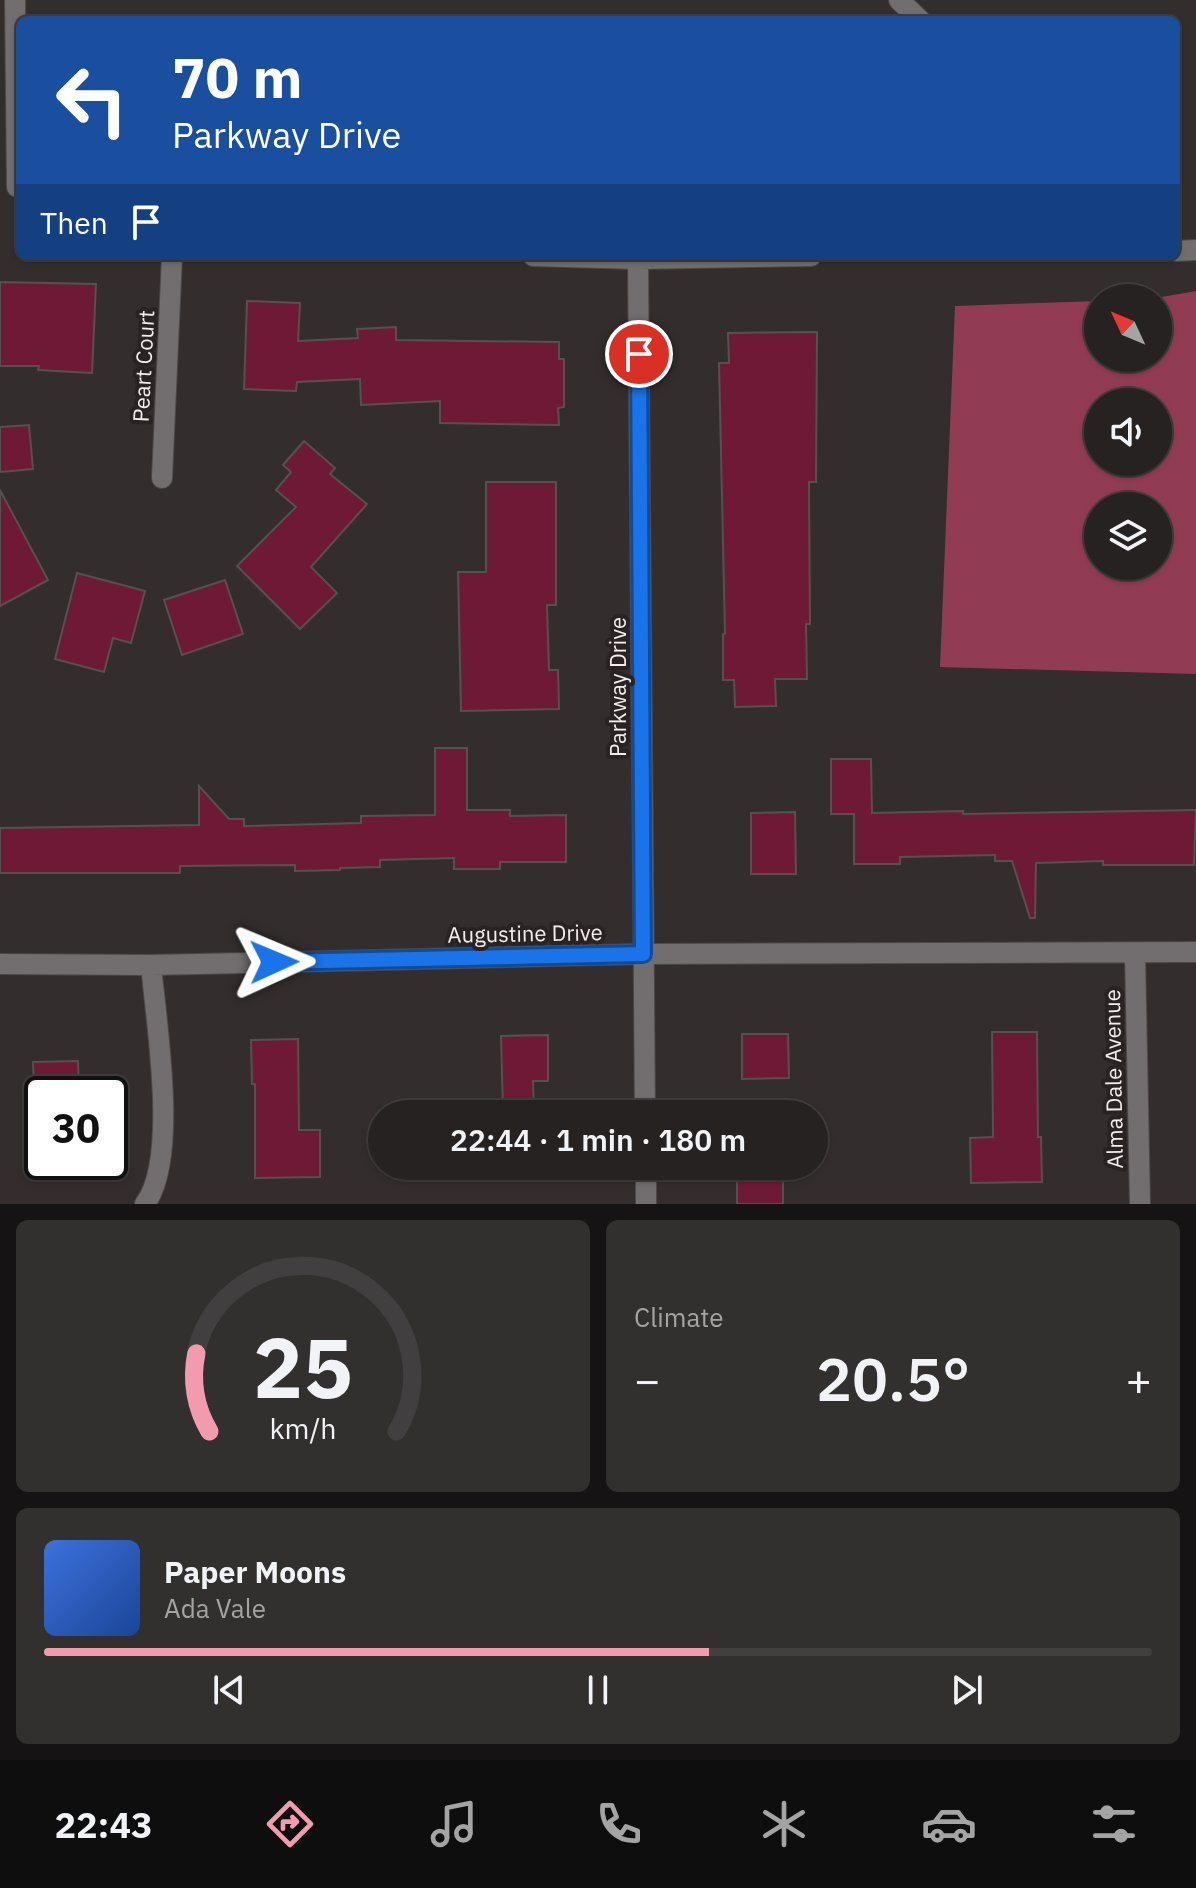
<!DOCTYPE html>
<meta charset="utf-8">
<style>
body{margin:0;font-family:"IBM Plex Sans",sans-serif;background:#322f2f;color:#f1f3f6;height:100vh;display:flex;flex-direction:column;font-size:30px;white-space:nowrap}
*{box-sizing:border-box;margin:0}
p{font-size:26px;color:#a4a4a5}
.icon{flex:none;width:44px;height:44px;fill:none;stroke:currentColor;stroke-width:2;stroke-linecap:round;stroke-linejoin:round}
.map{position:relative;height:1204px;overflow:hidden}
.details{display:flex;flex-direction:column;gap:16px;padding:16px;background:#151313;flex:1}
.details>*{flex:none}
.hud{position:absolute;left:16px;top:16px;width:1164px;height:244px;border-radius:12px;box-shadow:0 2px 6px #0004,0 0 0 2px #423f40;background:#1a4fa0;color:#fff;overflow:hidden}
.needle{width:52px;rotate:314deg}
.controls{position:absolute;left:1084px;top:284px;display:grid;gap:16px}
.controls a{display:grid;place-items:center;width:88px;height:88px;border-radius:50%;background:#262222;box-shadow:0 2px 6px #0004,0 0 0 2px #423f40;font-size:40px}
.speed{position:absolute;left:24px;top:1076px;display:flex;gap:16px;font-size:40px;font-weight:700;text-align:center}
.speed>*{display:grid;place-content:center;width:104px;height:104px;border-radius:50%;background:#262222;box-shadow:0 2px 6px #0004,0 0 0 2px #423f40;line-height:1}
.speed .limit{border:4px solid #111;border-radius:12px;background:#fff;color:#111}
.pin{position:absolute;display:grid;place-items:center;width:68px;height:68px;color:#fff;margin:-34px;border:4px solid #fff;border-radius:50%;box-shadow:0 2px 8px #0007}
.me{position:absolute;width:88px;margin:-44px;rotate:89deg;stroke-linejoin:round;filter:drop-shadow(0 0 6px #0008)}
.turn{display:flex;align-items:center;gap:28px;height:168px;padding:0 24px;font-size:36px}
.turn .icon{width:104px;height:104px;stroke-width:2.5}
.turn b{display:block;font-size:56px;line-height:68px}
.then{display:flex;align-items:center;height:76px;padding:0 24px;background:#0003;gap:16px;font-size:30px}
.big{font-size:60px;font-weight:600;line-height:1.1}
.details .widget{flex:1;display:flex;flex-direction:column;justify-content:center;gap:12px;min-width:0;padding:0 28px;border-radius:12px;background:#322f2f}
.details .dial{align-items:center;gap:0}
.dial svg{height:208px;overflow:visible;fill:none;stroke:#423f40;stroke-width:7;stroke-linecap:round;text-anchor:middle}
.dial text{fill:#f1f3f6;stroke:none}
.song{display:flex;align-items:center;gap:24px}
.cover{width:96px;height:96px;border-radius:12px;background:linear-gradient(135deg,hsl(220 70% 55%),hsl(220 70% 35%))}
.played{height:8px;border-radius:4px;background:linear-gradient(90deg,#f29aae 60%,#423f40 60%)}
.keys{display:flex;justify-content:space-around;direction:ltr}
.heat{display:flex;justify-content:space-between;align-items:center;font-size:44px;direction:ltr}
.details .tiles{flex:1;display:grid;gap:16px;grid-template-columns:1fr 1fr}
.widget:last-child{grid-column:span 2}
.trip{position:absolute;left:368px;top:1100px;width:460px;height:80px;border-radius:40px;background:#262222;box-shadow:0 2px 6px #0004,0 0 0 2px #423f40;font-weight:600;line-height:80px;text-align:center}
.menu{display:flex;height:128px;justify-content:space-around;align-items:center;background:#0f0e0e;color:#a4a4a5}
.menu .icon{width:56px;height:56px}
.menu .selected{color:#f29aae}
.menu b{font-size:36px;color:#f1f3f6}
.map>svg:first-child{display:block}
.forest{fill:#913c54;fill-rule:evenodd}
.building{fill:#6e1a37;stroke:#575051;stroke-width:2}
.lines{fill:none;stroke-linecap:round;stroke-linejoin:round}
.street-casing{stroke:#4e4849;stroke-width:22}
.street{stroke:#726e6f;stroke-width:20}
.route-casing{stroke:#114b97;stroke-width:20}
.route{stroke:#1a73e8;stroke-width:14}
.labels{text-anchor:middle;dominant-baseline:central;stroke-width:8;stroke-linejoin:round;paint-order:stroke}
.street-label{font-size:22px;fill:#f2eeef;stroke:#292324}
</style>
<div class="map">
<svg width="1196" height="1204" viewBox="0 0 1196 1204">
<rect width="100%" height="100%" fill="#332d2e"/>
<path class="forest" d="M 1196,291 L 1196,674 L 940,667 L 955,306 L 1098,301 L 1098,358 L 1158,358 L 1156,298 ZM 1098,402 L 1158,402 L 1158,462 L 1098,462 ZM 1098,506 L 1158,506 L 1158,566 L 1098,566 Z"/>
<path class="building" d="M 0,282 L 96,284 L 92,373 L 38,370 L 39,366 L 0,366 Z
M 247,301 L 300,303 L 298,341 L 358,338 L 357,329 L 396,327 L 396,340 L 559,342 L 559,359 L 564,359 L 564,407 L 558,408 L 559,425 L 440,423 L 440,401 L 361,405 L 360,379 L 297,382 L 296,391 L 244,389 Z
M 817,332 L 816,482 L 809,482 L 810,624 L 806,624 L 807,679 L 775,679 L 776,706 L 735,707 L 734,680 L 723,680 L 723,634 L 725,634 L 719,363 L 729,363 L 728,333 Z
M 29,425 L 33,469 L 0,472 L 0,427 Z
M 304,441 L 335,468 L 330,474 L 367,504 L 311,567 L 337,593 L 300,629 L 237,566 L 296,507 L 276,490 L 291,472 L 283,465 Z
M 486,482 L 556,482 L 556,605 L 547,605 L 549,670 L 558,670 L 559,709 L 461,711 L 458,572 L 486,572 Z
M 0,490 L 48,580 L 0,606 Z
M 77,573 L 145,591 L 131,643 L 113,638 L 104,672 L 55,659 Z
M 225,580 L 243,634 L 182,655 L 164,600 Z
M 435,748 L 467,748 L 467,810 L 510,810 L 510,816 L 566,815 L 566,862 L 500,862 L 500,869 L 454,869 L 454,858 L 380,860 L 380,867 L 340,868 L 340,870 L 295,871 L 295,865 L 180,866 L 180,873 L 0,873 L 0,828 L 199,825 L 199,786 L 229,819 L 244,819 L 244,826 L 361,823 L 361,816 L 435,815 Z
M 831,759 L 871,759 L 872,813 L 963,811 L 963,814 L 1196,810 L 1194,865 L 1103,865 L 1103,861 L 1036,863 L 1035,918 L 1030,918 L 1012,861 L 995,861 L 995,855 L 900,857 L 900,864 L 854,864 L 854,814 L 831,814 Z
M 795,812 L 796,874 L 751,874 L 751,813 Z
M 992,1032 L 1037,1032 L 1038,1137 L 1041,1137 L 1042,1182 L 971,1183 L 970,1138 L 993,1137 Z
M 742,1034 L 788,1034 L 789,1078 L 742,1079 Z
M 548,1035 L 548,1081 L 533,1081 L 534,1114 L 500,1114 L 503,1112 L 501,1036 Z
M 298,1039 L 299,1130 L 320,1130 L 320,1177 L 255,1178 L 255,1084 L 252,1084 L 251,1040 Z
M 78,1061 L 79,1094 L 34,1094 L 33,1062 Z
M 501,1166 L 535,1166 L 535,1176 L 501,1176 Z
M 737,1166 L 783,1166 L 783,1204 L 737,1204 Z"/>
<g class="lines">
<defs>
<path id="street" d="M 15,0 L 17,187
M 899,0 L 920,20
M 1176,251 L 1196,250
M 533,256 L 638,259 L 811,256
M 638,259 L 645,1114
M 162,478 L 172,256
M 1135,953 L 1140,1204
M 0,964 L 151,965 L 643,954 L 1196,952
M 646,1166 L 646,1204
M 145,1204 C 179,1158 156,1022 151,965"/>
</defs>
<use href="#street" class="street-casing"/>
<use href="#street" class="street"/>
</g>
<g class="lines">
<defs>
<path id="route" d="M 274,962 L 643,954 L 639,354"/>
</defs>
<use href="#route" class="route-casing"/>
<use href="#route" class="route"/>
</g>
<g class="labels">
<g class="street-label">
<text transform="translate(143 366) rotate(-87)">Peart Court</text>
<text transform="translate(617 687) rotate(-90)">Parkway Drive</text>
<text transform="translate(525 933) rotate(-1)">Augustine Drive</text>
<text transform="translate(1113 1079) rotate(-91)">Alma Dale Avenue</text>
</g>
</g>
</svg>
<div class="controls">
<a><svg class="needle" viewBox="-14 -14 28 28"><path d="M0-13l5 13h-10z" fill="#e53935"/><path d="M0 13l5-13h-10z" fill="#a4a4a5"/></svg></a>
<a><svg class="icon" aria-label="sound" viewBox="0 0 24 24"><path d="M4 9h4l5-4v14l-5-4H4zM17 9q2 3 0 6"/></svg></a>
<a><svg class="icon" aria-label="layers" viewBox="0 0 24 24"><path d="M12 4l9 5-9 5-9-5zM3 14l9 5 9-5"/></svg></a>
</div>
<div class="speed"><div class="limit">30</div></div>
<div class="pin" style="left:639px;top:354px;background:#d93025"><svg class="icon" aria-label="arrive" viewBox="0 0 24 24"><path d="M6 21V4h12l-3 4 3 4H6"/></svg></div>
<svg class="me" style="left:274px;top:962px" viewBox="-20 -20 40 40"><path d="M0-17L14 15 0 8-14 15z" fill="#1a73e8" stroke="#fff" stroke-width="4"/></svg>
<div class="trip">22:44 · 1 min · 180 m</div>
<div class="hud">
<div class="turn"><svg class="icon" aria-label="left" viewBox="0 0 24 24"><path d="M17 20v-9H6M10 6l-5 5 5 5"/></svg><div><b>70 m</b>Parkway Drive</div></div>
<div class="then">Then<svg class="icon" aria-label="arrive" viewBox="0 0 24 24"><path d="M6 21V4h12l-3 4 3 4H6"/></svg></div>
</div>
</div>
<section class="details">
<div class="tiles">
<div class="widget dial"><svg viewBox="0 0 100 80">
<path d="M14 69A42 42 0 1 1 86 69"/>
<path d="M14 69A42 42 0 0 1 9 39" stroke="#f29aae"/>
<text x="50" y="56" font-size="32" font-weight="700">25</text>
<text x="50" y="72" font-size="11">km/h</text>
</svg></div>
<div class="widget"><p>Climate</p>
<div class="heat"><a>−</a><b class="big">20.5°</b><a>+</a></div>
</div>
<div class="widget">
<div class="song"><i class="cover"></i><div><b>Paper Moons</b><p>Ada Vale</p></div></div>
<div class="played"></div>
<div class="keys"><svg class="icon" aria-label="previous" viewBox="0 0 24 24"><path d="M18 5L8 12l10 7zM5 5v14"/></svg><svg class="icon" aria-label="pause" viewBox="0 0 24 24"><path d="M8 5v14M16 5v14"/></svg><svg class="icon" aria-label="next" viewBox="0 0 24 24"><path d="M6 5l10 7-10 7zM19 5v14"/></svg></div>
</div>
</div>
</section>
<nav class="menu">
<b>22:43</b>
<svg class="icon selected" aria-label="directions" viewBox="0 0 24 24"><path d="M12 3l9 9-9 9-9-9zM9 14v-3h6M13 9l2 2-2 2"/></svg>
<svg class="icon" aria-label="music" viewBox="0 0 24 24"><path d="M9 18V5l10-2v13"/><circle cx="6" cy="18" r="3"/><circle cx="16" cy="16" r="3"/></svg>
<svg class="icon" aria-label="phone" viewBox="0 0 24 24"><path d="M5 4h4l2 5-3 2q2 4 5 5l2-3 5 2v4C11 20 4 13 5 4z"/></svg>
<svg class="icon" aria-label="climate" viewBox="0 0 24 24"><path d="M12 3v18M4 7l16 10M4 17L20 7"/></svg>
<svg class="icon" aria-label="car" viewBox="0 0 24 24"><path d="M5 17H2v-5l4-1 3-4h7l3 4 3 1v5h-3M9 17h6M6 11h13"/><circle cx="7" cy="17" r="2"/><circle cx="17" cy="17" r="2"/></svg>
<svg class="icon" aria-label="filters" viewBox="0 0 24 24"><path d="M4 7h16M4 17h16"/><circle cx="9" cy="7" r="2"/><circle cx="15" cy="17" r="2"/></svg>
</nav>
